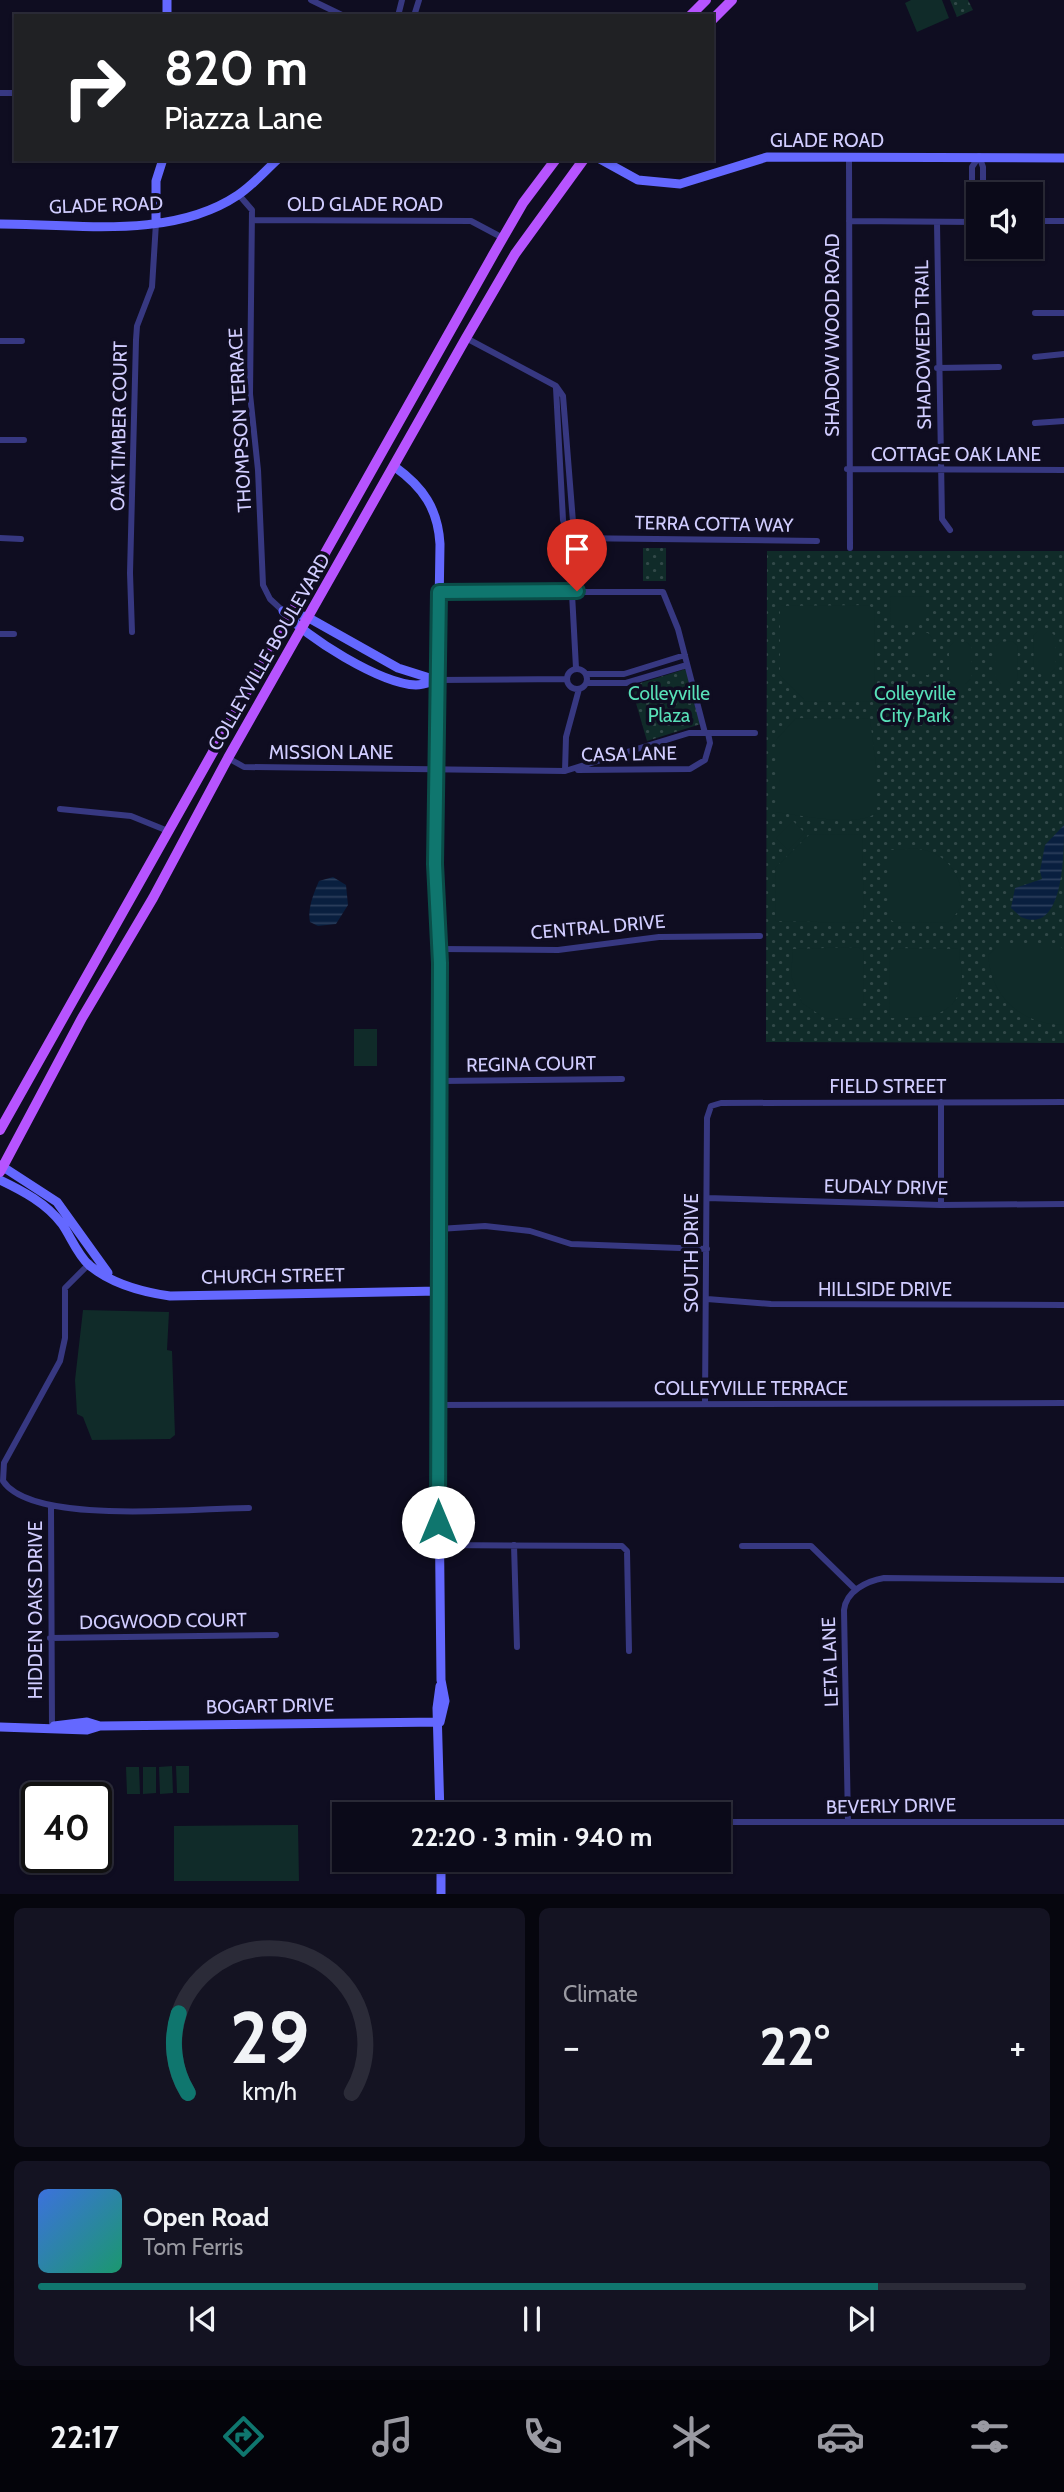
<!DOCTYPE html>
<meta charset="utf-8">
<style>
body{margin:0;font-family:Cabin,sans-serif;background:#141322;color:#f1f3f6;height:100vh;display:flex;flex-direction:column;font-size:26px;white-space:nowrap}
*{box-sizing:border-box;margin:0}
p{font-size:23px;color:#9a9aa2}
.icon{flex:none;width:38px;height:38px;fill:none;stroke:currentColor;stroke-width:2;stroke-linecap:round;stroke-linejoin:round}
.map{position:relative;height:1894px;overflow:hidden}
.details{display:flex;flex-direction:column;gap:14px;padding:14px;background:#06060e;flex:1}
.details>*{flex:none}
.guide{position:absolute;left:14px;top:14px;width:700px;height:147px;border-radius:0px;box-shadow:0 2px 5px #0004,0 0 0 2px #2b2b38;background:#202124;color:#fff;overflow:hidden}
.buttons{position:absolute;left:966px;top:182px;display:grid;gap:14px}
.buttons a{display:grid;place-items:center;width:77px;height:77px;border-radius:0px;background:#0b0a19;box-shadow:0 2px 5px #0004,0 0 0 2px #2b2b38;font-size:35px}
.speed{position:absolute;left:21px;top:1782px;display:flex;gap:14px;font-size:35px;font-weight:700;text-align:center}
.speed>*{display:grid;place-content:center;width:91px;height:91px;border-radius:50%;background:#0b0a19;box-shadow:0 2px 5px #0004,0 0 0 2px #2b2b38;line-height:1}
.speed .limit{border:4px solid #111;border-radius:10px;background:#fff;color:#111}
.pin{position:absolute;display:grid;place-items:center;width:60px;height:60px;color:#fff;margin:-72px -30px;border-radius:50% 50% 50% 0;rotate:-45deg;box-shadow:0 0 7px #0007}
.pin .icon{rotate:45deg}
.me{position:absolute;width:77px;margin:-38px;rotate:0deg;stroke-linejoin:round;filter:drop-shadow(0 0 5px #0008)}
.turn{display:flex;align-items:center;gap:24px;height:147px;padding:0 35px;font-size:32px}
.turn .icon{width:91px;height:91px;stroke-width:2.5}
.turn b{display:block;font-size:49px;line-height:60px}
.big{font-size:52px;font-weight:700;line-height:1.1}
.details .card{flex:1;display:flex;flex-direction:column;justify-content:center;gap:10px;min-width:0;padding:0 24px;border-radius:10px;background:#141322}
.details .dial{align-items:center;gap:0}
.dial svg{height:182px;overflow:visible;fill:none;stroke:#2b2b38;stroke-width:7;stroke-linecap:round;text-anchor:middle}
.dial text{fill:#f1f3f6;stroke:none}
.song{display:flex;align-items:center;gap:21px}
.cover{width:84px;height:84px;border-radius:10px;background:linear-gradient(135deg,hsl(220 70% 55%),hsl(160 70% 35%))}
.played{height:7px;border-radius:4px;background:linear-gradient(90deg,#0f766e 85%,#2b2b38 85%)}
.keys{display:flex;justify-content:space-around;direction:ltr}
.heat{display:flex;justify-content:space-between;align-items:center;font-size:38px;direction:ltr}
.details .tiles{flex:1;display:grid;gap:14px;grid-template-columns:1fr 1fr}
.card:last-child{grid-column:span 2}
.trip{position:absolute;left:332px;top:1802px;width:399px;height:70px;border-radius:0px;background:#0b0a19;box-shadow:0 2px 5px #0004,0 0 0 2px #2b2b38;font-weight:700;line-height:70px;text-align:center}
.tab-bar{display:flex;height:112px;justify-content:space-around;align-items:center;background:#04040a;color:#9a9aa2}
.tab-bar .icon{width:49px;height:49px}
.tab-bar .on{color:#0f766e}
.tab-bar b{font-size:32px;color:#f1f3f6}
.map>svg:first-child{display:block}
.grass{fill:url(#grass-dots)}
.garden{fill:#102b29}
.water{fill:url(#water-rules)}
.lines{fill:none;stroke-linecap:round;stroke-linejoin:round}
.street{stroke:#373881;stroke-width:6}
.secondary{stroke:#6468ff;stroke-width:9}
.primary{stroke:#b754ff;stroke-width:10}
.route-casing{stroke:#0a4d48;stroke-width:18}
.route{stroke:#0f766e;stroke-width:12}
.labels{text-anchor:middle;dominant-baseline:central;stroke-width:7;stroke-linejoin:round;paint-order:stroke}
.street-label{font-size:19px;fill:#d1cdff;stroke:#0f0d21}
.park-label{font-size:19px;fill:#58e0b8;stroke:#0f0d21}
</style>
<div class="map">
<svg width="1064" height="1894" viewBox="0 0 1064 1894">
<defs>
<pattern id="grass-dots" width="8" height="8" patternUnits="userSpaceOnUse" patternTransform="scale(1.75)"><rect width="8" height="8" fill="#102b29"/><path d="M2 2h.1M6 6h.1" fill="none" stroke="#324949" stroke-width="1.8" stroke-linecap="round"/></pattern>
<pattern id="water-rules" width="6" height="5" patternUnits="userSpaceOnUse" patternTransform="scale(1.75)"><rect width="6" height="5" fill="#091f3f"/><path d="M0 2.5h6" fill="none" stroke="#2c3e5c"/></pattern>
</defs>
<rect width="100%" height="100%" fill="#0f0d21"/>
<path class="grass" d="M 950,0 L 968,0 L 973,10 L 957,17 Z
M 643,548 L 666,548 L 666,581 L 643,581 Z
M 767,551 L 1064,551 L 1064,1043 L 766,1042 Z
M 689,668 L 704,723 L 647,741 L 631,686 Z"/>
<path class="garden" d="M 911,0 L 942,0 L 949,18 L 917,32 L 905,3 Z
M 891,596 L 925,597 L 925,624 L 890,624 Z
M 868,605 L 875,610 L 874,701 L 806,702 L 780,675 L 780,606 Z
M 1038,631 L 1050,631 L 1055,636 L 1055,668 L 1050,674 L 1039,674 L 1034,668 L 1033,636 Z
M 916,633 L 928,633 L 932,638 L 932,670 L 928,675 L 917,675 L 911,670 L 911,638 Z
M 1013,641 L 1018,647 L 1017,679 L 1012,684 L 1001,684 L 996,679 L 996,646 L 1000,642 Z
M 954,642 L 966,642 L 971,646 L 971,679 L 965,684 L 955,684 L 949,679 L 949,647 Z
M 796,718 L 870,719 L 876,765 L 876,813 C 858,828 799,815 776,812 L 776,740 Z
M 793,821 L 805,833 L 788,850 L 776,838 Z
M 810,834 L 862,835 L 864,917 L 859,923 L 775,921 L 776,867 Z
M 908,849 C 942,846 966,874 961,907 L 950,922 L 895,923 L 890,919 L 890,850 Z
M 859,947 L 864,953 L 863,1018 L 826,1019 L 802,1003 L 791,976 L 793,949 Z
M 996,947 L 1061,947 L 1064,951 L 1064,1025 C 1022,1024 992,999 988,956 Z
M 894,948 L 959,949 C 959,959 962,968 962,977 C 959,1021 921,1018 890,1018 L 889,953 Z
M 354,1029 L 377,1029 L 377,1066 L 354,1066 Z
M 83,1310 L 169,1312 L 167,1350 L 172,1351 L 175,1435 L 170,1439 L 92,1440 L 83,1417 L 77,1414 L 75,1380 Z
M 172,1766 L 173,1793 L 160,1794 L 159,1767 Z
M 176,1766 L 189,1766 L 189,1793 L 177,1793 Z
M 126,1767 L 139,1767 L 140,1794 L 127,1794 Z
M 143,1767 L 156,1767 L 156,1793 L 143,1794 Z
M 298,1825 L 299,1881 L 174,1881 L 174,1826 Z"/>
<path class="water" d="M 1064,825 C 1064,855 1064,936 1021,917 L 1011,908 L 1015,888 L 1042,879 L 1040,871 L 1045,845 Z
M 333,877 L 346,885 L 348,905 L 336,924 L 318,926 L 310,922 C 307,910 314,892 319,881 Z"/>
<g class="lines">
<path class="street" d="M 311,0 L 344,16
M 398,16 L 402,0
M 414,16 L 419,0
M 0,93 L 16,93
M 979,156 L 983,167 L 983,194
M 849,157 L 850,548
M 239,195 L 252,210 L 250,394 L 258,470 L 263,585 L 270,599 L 283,611
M 252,220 L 471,221 L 503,238
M 849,221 L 978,222
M 1031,221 L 1064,221
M 972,222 L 972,167 L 978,158
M 937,223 L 942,519 L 950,530
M 1035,313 L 1064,313
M 466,338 L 556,386 L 563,396 L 573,522 L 569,538 L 576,668
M 0,341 L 22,341
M 1035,357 L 1064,354
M 937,368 L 999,367
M 556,388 L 563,520 L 569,537
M 1035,423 L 1064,421
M 0,440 L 24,440
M 847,469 L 1064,470
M 0,538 L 21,539
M 569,538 L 817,541
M 439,592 L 663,592 L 678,629 L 705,733
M 132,632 L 130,573 L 136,340 L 137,326 L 152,287 L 156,223
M 0,634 L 14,634
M567 679a10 10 0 1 1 20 0a10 10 0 1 1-20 0Z
M 587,674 L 624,674 L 685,655
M 438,680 L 567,679
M 587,683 L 626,683 L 687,665
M 228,758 L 244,767 L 565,771 L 689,733 L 755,733
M 578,770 L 690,769 L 705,760 L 710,743 L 708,733
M 565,771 L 566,737 L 579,689
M 60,809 L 131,816 L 168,831
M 440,949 L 558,950 L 659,937 L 760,936
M 440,1081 L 622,1079
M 707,1198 L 941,1205 L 1064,1204
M 941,1205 L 941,1102
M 439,1229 L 485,1226 L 530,1231 L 571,1244 L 707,1249
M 90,1263 L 65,1288 L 65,1338 L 60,1361 L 4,1463 L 3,1481 C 33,1526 196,1508 249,1508
M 707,1299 L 771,1304 L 1064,1305
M 705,1403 L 707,1118 L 711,1106 L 721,1103 L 1064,1102
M 438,1405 L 1064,1403
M 51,1507 L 52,1727
M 438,1545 L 622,1546 L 627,1551 L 629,1651
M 514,1545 L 517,1647
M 742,1546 L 811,1546 L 856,1590
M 50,1638 L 276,1635
M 719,1822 L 1064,1822
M 848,1822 L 844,1610 C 846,1591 867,1581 884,1578 L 1064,1580"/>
<path class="secondary" d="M 167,16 L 167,0
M 600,159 L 638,180 L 680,184 L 767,157 L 1064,158
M 156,223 L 156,181 L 163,159
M 0,224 C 76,224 171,240 238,195 C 252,186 265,171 278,159
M 395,467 C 423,487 438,509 440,544 L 435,865 L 440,963 L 438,1397 L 441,1680 L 445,1701 L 440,1722
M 283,611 C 305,637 381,684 416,685 C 423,685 431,682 438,680
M 288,611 L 309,618 L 398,668 L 436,680
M 0,1165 L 57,1202 L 108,1273
M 0,1180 C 23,1191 46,1203 62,1224 C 71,1237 77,1254 89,1265 C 110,1283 142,1292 170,1296 L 439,1291
M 440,1686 L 437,1708 L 440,1815
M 54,1726 L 87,1722 L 100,1726
M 0,1727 L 87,1730 L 100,1726 L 440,1722
M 441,1860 L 441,1894"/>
<path class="primary" d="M 690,16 L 706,0
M 712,20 L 732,0
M 0,1130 L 493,255 L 523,203 L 556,159
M 0,1172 L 82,1018 L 153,898 L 228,758 L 466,338 L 515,254 L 584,159"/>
</g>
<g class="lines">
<defs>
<path id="route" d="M 438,1522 L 440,963 L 435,864 L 439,592 L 577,591"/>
</defs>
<use href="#route" class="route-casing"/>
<use href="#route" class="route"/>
</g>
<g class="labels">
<g class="street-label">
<text x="827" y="140">GLADE ROAD</text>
<text x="365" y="204">OLD GLADE ROAD</text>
<text transform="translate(106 205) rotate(-2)">GLADE ROAD</text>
<text transform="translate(832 335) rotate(-90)">SHADOW WOOD ROAD</text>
<text transform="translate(923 345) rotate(-91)">SHADOWEED TRAIL</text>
<text transform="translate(240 420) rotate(-93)">THOMPSON TERRACE</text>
<text transform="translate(119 426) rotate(-89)">OAK TIMBER COURT</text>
<text x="956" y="454">COTTAGE OAK LANE</text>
<text transform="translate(714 524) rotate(1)">TERRA COTTA WAY</text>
<text transform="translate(269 652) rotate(-60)">COLLEYVILLE BOULEVARD</text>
<text x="331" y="752">MISSION LANE</text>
<text transform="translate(629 754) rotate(-1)">CASA LANE</text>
<text transform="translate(598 927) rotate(-5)">CENTRAL DRIVE</text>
<text transform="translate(531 1064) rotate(-1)">REGINA COURT</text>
<text x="888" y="1086">FIELD STREET</text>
<text transform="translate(886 1187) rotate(1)">EUDALY DRIVE</text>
<text transform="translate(691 1253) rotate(-90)">SOUTH DRIVE</text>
<text transform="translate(273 1276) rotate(-1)">CHURCH STREET</text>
<text x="885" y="1289">HILLSIDE DRIVE</text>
<text x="751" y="1388">COLLEYVILLE TERRACE</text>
<text transform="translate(35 1610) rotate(-90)">HIDDEN OAKS DRIVE</text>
<text transform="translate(163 1621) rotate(-1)">DOGWOOD COURT</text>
<text transform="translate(830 1662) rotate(-92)">LETA LANE</text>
<text transform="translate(270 1706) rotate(-1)">BOGART DRIVE</text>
<text transform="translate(891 1806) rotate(-1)">BEVERLY DRIVE</text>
</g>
<g class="park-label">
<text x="669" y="693">Colleyville<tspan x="669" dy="22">Plaza</tspan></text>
<text x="915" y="693">Colleyville<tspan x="915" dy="22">City Park</tspan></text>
</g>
</g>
</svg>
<div class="buttons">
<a><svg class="icon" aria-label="sound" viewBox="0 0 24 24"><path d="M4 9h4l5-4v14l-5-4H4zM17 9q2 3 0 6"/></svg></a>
</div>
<div class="speed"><div class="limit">40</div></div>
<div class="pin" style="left:577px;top:591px;background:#d93025"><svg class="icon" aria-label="arrive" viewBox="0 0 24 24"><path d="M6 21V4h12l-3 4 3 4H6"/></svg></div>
<svg class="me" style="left:438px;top:1522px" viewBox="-20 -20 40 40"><circle r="19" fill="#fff"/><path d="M0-13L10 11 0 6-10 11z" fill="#0f766e"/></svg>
<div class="trip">22:20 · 3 min · 940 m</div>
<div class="guide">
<div class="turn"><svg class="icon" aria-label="right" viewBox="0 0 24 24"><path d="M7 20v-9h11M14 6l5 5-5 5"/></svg><div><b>820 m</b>Piazza Lane</div></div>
</div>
</div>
<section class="details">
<div class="tiles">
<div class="card dial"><svg viewBox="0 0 100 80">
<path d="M14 69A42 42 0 1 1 86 69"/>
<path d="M14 69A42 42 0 0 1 10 34" stroke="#0f766e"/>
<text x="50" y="56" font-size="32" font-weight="700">29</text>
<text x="50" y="72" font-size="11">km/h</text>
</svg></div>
<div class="card"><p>Climate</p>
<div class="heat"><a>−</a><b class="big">22°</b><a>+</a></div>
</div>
<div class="card">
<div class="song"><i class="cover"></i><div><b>Open Road</b><p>Tom Ferris</p></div></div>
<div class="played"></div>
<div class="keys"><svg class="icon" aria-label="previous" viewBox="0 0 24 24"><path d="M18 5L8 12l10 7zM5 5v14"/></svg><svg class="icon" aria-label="pause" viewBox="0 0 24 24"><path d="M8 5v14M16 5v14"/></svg><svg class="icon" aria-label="next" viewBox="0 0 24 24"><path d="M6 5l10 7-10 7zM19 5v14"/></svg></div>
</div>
</div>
</section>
<nav class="tab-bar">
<b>22:17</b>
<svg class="icon on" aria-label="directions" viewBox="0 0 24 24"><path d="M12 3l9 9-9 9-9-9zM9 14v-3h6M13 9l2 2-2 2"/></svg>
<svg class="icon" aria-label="music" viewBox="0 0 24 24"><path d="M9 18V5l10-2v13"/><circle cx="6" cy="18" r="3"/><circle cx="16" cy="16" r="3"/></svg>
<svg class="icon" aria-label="phone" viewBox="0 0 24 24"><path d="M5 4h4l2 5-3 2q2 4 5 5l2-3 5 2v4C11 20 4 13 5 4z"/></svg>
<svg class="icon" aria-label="climate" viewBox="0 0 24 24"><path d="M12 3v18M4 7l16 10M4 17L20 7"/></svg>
<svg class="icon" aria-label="car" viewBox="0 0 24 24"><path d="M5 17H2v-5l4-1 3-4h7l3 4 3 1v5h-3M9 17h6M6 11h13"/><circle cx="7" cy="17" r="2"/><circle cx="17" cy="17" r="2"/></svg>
<svg class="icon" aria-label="filters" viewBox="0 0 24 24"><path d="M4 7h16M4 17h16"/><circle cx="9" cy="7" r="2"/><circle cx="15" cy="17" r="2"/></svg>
</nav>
